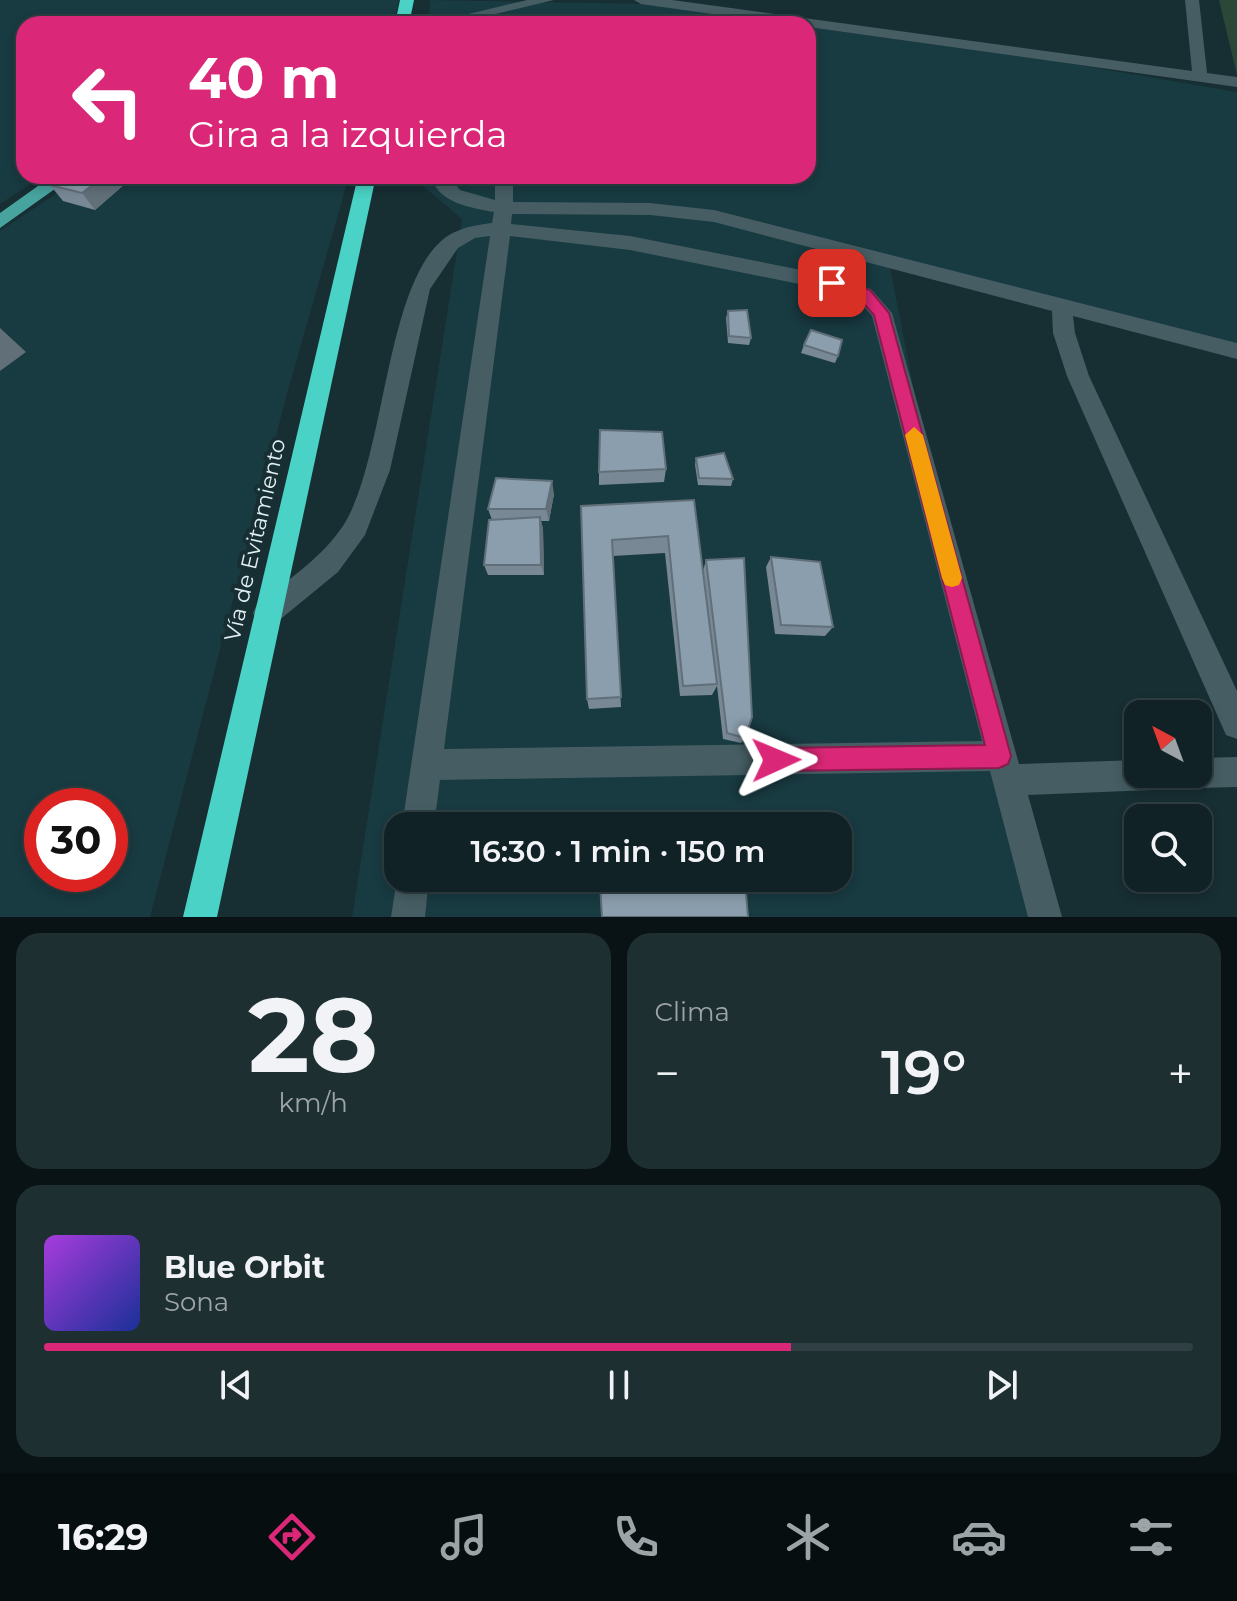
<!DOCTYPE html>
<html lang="es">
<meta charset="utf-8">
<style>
body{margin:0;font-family:Montserrat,sans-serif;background:#1e2f32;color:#f1f3f6;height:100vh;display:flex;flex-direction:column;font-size:30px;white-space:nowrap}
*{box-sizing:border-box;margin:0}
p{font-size:26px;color:#9ca4a7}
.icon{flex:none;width:44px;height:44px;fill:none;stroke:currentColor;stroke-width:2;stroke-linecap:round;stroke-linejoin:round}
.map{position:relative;height:917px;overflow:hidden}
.side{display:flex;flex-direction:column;gap:16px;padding:16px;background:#091315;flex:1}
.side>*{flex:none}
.top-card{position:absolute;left:16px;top:16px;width:800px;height:168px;border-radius:24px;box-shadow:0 4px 12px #0003,0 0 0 2px #303f43;background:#db2777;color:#fff;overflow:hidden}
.needle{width:52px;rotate:319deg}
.fabs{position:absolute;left:1124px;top:700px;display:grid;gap:16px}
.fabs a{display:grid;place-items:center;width:88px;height:88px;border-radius:16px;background:#112226;box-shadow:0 4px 12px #0003,0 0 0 2px #303f43;font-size:40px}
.speed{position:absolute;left:24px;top:788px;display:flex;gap:16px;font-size:40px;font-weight:700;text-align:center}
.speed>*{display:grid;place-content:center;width:104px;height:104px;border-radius:50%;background:#112226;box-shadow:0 4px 12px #0003,0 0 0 2px #303f43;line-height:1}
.speed .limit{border:12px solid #d22;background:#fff;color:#111}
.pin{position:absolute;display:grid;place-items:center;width:68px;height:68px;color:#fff;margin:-34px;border-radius:16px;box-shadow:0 4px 12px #0006}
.me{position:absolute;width:88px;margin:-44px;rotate:89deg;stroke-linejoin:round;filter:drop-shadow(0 0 6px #0008)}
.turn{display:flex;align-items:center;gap:28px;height:168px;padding:0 40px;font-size:36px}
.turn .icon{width:104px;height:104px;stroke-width:2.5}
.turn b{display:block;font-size:56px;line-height:68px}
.big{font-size:60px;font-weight:600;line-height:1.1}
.side .tile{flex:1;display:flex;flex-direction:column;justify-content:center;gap:12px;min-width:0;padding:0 28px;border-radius:24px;background:#1e2f32}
.side .dial{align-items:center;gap:0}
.dial b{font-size:104px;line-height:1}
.song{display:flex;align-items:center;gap:24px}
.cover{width:96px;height:96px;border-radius:12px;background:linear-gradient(135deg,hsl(280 70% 55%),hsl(230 70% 35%))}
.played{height:8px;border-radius:4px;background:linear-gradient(90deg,#db2777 65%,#303f43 65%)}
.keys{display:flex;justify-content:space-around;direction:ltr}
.heat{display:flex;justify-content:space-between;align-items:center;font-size:44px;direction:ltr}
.side .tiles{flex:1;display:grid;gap:16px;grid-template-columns:1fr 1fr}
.tile:last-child{grid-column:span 2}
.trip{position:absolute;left:384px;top:812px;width:468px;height:80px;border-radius:24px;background:#112226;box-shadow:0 4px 12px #0003,0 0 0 2px #303f43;font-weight:600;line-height:80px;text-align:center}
.tabs{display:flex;height:128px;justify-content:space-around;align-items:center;background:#070e0f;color:#9ca4a7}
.tabs .icon{width:56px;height:56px}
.tabs .on{color:#db2777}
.tabs b{font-size:36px;color:#f1f3f6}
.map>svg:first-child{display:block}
.built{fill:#183a41;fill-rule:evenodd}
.green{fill:#2b4738}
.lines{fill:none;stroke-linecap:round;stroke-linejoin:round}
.minor{fill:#455d63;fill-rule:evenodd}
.major{fill:#47a39e;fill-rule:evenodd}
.highway{fill:#49d2c5;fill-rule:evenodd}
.wall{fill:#788895}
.shaded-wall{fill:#616f79}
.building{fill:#8b9ead;stroke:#616f79;stroke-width:2}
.route{fill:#db2777;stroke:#8e194d;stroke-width:2}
.slow{fill:#f59e0b}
.labels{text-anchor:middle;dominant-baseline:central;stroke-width:8;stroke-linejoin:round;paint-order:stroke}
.street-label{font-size:22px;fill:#e2f0f3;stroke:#172e33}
</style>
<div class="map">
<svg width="1237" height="917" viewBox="0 0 1237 917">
<rect width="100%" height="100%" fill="#172e33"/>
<path class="built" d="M 0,0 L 399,0 L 394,24 L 24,24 L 24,176 L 43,176 L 0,204 Z
M 430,0 L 654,4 L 789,24 L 428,24 Z
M 808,27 L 1061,62 L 1237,92 L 1237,350 L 889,262 L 932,482 L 1043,917 L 352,917 L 462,219 L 418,182 L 418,176 L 808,176 ZM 398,826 L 838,826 L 838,878 L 398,878 Z
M 82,176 L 349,176 L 287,394 L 150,917 L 0,917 L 0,231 ZM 42,806 L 110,806 L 110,874 L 42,874 Z"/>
<path class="green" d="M 1219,0 L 1237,0 L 1237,75 Z"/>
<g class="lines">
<path class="minor" d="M 527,0 L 554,0 L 454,24 L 427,24 Z
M 634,0 L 672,0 L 1192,71 L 1185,0 L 1199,0 L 1207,73 L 1237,77 L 1237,87 L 808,27 L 808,24 L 784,24 L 641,4 Z
M 431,176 L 449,176 L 460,190 L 495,200 L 495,176 L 513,176 L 513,202 L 650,203 L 714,210 L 1237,343 L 1237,359 L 1073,316 L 1075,333 L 1089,376 L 1237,691 L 1237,739 L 1226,735 L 1067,376 L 1053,333 L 1052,311 L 714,222 L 650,215 L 512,214 L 511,224 L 630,236 L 832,276 L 871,289 L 892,313 L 1019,764 L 1138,760 L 1138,774 L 1198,774 L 1198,758 L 1237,757 L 1237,787 L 1198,788 L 1188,784 L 1177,789 L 1028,795 L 1062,917 L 1028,917 L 990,771 L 440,780 L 434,826 L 402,826 L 490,236 L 475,238 L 458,248 L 430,289 L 390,470 L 365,535 L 338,572 L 277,622 L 267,626 L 257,622 L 253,613 L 257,604 C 289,579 325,556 346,521 C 386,451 386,281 446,237 C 461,227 476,225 492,223 L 494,212 C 472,208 437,203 431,176 ZM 510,236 L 630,250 L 829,290 L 857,299 L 872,316 L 982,741 L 444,749 Z
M 398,872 L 398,878 L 429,878 L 425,917 L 391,917 Z"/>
<path class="major" d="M 52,176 L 73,176 L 0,228 L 0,213 Z"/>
<path class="highway" d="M 400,0 L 414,0 L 409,24 L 395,24 Z
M 358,176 L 376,176 L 217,917 L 183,917 Z"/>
</g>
<path class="wall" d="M 134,176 L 95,210 L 63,201 L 50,185 Z
M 728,311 L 751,338 L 749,345 L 728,343 L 726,318 Z
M 804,345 L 838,356 L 835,363 L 801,353 Z
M 696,458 L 733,479 L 731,486 L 698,485 L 695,465 Z
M 666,469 L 664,482 L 599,485 L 599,472 Z
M 554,494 L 549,521 L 541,521 L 543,529 L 544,575 L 488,575 L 484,565 L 492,520 L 488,509 Z
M 694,500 L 709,618 L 703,571 L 706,560 L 745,738 L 741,743 L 723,739 L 717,686 L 712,695 L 680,696 L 665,553 L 613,556 L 621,707 L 589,709 L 587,699 L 581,506 Z
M 771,557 L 833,627 L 825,636 L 775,634 L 766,567 Z"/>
<path class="shaded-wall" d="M 104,176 L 134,176 L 95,210 L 82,193 Z
M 0,328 L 26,352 L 0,371 Z
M 552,481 L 554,494 L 549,521 L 546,509 Z
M 540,517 L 543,529 L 544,575 L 541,565 Z"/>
<path class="building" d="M 64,176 L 104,176 L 82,193 L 50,185 Z
M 747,310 L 751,338 L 729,336 L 728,311 Z
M 811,330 L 842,340 L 838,356 L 804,345 Z
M 600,430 L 662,432 L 666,469 L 599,472 Z
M 724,453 L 733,479 L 699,478 L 696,458 Z
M 496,478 L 552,481 L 546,509 L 488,509 Z
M 694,500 L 717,684 L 683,686 L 668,536 L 612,540 L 621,697 L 587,699 L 581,506 Z
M 540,517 L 541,565 L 484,565 L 489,520 Z
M 771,557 L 820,562 L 833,627 L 781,625 Z
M 744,558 L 752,717 L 745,738 L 727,733 L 706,560 Z
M 745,882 L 748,917 L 602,917 L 600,883 Z"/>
<path class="route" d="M 832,277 L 870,290 L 889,313 L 1011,756 L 1008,764 L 999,768 L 776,771 L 768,768 L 765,760 L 768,751 L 776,748 L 985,745 L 874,315 L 859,298 L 827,287 L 825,283 Z"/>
<path class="slow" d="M 914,427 L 923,435 L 962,578 L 959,585 L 952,587 L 945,585 L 942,578 L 905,435 Z"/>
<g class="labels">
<g class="street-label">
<text transform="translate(255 540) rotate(-77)">Vía de Evitamiento</text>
</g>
</g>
</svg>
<div class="fabs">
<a><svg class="needle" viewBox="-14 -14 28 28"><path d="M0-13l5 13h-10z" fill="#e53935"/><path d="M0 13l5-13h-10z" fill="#9ca4a7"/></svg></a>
<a><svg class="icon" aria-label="search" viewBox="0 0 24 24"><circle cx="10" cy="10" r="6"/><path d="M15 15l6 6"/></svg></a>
</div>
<div class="speed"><div class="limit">30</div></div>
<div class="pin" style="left:832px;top:283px;background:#d93025"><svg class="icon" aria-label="arrive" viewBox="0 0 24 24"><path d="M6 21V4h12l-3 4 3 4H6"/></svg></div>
<svg class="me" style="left:776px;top:760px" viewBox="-20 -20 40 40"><path d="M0-17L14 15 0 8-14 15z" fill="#db2777" stroke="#fff" stroke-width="4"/></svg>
<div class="trip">16:30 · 1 min · 150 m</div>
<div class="top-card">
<div class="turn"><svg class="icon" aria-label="left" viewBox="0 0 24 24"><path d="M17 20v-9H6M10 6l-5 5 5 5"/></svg><div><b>40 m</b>Gira a la izquierda</div></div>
</div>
</div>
<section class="side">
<div class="tiles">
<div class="tile dial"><b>28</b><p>km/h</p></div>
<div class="tile"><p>Clima</p>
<div class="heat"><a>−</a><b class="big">19°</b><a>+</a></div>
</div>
<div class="tile">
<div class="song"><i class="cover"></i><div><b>Blue Orbit</b><p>Sona</p></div></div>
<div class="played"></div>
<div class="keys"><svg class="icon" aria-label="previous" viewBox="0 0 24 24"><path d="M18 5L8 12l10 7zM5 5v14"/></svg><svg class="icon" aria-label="pause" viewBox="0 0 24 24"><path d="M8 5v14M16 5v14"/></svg><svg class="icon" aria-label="next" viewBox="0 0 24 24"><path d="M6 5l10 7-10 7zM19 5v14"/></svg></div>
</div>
</div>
</section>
<nav class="tabs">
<b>16:29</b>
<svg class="icon on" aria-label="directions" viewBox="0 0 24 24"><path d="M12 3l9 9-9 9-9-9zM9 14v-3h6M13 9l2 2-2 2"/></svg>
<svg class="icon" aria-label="music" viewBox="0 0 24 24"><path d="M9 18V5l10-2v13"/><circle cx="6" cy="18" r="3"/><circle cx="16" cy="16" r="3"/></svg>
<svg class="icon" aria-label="phone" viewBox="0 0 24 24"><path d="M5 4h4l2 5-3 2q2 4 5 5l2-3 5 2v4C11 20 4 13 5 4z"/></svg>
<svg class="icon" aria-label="climate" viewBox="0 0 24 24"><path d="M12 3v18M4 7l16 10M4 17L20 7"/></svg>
<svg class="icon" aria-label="car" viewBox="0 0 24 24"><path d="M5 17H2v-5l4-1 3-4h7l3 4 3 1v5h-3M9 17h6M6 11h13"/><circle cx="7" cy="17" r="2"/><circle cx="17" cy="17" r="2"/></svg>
<svg class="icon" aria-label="filters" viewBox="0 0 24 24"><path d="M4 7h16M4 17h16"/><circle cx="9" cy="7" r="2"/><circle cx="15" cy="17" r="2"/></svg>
</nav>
